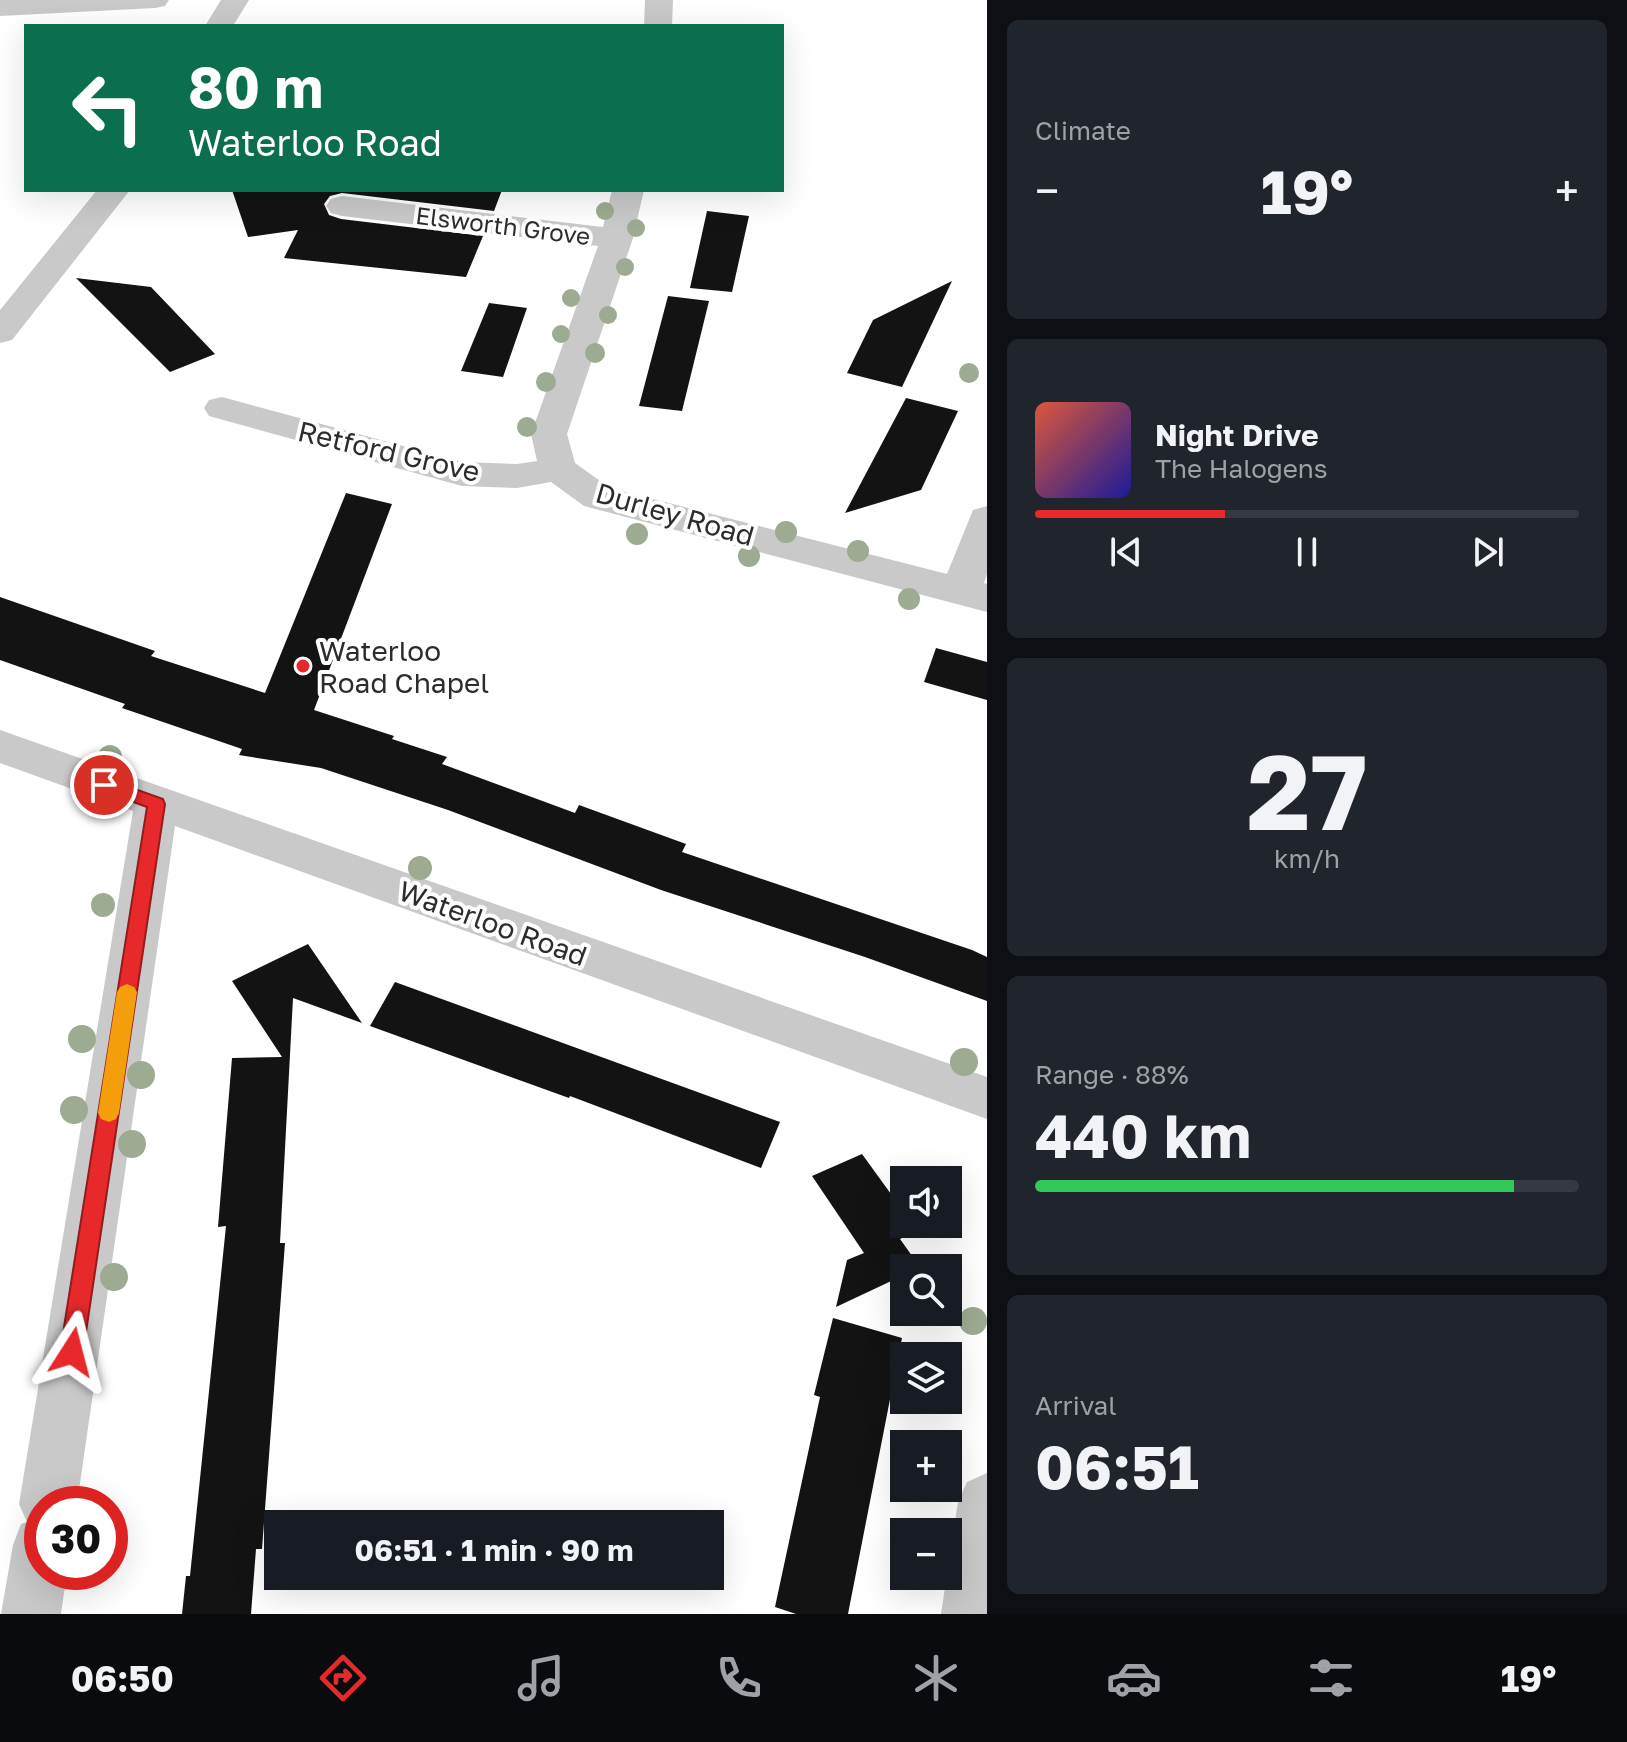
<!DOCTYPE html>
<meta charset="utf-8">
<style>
body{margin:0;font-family:"Golos Text",sans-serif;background:#20242c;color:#f1f3f6;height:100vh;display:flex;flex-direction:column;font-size:30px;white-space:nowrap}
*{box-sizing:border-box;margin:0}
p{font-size:26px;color:#9ea1a6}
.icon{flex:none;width:44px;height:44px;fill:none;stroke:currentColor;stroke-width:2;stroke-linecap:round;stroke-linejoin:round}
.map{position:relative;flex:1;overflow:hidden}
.side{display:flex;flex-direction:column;gap:20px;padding:20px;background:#0d0f14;width:640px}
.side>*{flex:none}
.hud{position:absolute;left:24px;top:24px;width:760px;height:168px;border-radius:0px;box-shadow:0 8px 32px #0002;background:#0b6e4f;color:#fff;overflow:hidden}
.buttons{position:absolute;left:890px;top:1166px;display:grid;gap:16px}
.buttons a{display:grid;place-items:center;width:72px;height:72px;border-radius:0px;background:#171b24;box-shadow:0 8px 32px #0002;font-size:40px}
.speed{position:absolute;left:24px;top:1486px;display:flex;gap:16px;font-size:40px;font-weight:700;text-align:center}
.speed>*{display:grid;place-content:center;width:104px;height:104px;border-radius:50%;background:#171b24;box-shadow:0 8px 32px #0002;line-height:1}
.speed .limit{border:12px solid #d22;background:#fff;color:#111}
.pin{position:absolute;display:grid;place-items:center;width:68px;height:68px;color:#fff;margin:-34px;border:4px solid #fff;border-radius:50%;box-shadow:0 2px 8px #0007}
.me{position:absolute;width:88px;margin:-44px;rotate:9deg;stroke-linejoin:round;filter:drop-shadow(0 0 6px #0008)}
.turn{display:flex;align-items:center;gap:28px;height:168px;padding:0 32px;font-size:36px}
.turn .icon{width:104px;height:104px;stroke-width:2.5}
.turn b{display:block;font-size:56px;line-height:68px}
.big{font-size:60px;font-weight:700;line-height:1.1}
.side .card{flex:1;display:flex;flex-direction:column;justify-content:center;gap:12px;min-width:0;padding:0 28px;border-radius:12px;background:#20242c}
.side .dial{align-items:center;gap:0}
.dial b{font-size:104px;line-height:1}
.song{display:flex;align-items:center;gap:24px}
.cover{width:96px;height:96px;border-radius:12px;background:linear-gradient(135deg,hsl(10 70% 55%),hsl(240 70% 35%))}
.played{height:8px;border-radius:4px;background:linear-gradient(90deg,#e7292b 35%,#363941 35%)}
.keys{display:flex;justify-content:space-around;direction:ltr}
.heat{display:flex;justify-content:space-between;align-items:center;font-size:44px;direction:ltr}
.charge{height:12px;border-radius:6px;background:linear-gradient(90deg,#34c759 88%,#363941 0)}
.trip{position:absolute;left:264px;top:1510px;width:460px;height:80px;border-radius:0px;background:#171b24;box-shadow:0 8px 32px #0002;font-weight:700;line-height:80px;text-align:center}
.menu{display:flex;height:128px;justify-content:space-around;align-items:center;background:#090b0e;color:#9ea1a6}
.menu .icon{width:56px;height:56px}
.menu .on{color:#e7292b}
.menu b{font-size:36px;color:#f1f3f6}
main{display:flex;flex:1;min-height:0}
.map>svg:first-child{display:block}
.building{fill:#131313}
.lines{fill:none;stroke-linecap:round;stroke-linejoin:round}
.minor{fill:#c9c9c9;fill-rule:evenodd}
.tree{fill:#9dab92}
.route{fill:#e7292b;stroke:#961b1c;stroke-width:2}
.slow{fill:#f59e0b}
.poi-dot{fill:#e7292b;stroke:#fff;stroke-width:3}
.labels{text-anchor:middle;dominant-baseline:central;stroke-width:8;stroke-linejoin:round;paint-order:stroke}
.far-street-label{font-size:24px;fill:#2c2c2c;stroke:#fff}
.street-label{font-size:28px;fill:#2c2c2c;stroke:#fff}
.poi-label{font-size:28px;fill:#2c2c2c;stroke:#fff;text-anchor:start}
</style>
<main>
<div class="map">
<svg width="987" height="1614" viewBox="0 0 987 1614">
<rect width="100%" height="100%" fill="#fff"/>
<path class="building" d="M 232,190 L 502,190 L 494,211 L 342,193 L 330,196 L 324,204 L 329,215 L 341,219 L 483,236 L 466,277 L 284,258 L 298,230 L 248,237 Z
M 707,211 L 749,216 L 732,292 L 690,288 Z
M 76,278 L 151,287 L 215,354 L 170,372 Z
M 952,281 L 902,387 L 847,373 L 873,320 Z
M 668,296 L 709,301 L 682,411 L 639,406 Z
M 489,303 L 527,308 L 503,377 L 461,371 Z
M 906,398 L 958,411 L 921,490 L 845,513 Z
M 346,493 L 392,504 L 314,710 L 394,736 L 392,739 L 447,757 L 442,764 L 575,813 L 579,805 L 686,844 L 682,852 L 972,950 L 987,957 L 987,1001 L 865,957 L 661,890 L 448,810 L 321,768 L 239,755 L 242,749 L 122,708 L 125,704 L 0,660 L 0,597 L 155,651 L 151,656 L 265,693 Z
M 936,648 L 987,662 L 987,700 L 924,682 Z
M 308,944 L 362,1023 L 293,998 L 280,1243 L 285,1243 L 262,1549 L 256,1549 L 251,1614 L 182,1614 L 186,1576 L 190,1576 L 226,1226 L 218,1227 L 232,1058 L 282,1057 L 232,981 Z
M 395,982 L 780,1122 L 761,1168 L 570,1096 L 569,1098 L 370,1026 Z
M 862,1154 L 904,1212 L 904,1224 L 912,1224 L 917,1231 L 900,1239 L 920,1267 L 904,1268 L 904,1275 L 836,1307 L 847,1260 L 864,1253 L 812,1176 Z
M 833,1318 L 902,1338 L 848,1614 L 796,1614 L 775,1607 L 820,1397 L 814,1395 Z"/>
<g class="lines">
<path class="minor" d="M 0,0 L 169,0 L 165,6 L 155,8 L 0,16 Z
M 221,0 L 249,0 L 233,26 L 205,26 Z
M 645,0 L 673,0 L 672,26 L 644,26 Z
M 97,190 L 130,190 L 12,340 L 0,343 L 0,310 Z
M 612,190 L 644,190 L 633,238 L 567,434 L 575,463 L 610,488 L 947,574 L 973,510 L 987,506 L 987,574 L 984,583 L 987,584 L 987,612 L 584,506 L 551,482 L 517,488 L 462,486 L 209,416 L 204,408 L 209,400 L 222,397 L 462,462 L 517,464 L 537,461 L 531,434 L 598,246 L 342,216 L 331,213 L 326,206 L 331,199 L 342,196 L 603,227 Z
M 0,730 L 987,1077 L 987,1119 L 175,826 L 77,1504 L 42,1504 L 42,1572 L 67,1572 L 61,1614 L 1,1614 L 13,1545 L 21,1524 L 27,1522 L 19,1504 L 133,811 L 0,763 Z
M 987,1473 L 987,1614 L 941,1614 L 958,1502 L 967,1482 Z"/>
</g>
<g class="tree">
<circle cx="605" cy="211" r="9"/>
<circle cx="636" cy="228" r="9"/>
<circle cx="625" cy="267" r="9"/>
<circle cx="571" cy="298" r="9"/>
<circle cx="608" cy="315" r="9"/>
<circle cx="561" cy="334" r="9"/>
<circle cx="595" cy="353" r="10"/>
<circle cx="969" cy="373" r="10"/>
<circle cx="546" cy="382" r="10"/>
<circle cx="527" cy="427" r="10"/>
<circle cx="786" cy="532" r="11"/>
<circle cx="637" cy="534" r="11"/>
<circle cx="858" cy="551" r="11"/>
<circle cx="749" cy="556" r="11"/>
<circle cx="909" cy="599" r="11"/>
<circle cx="110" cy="757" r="12"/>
<circle cx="420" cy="868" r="12"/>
<circle cx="103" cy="905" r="12"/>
<circle cx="82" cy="1039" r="14"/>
<circle cx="964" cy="1062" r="14"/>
<circle cx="141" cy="1075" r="14"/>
<circle cx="74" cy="1110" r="14"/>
<circle cx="132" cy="1144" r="14"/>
<circle cx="114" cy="1277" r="14"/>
<circle cx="973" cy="1321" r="14"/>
</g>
<path class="route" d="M 104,778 L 163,799 L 165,804 L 83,1352 L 80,1359 L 72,1362 L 64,1359 L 60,1352 L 147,807 L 98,789 L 95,785 Z"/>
<path class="slow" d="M 127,984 L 134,987 L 137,992 L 119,1113 L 116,1119 L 109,1122 L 101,1119 L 98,1113 L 117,992 L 120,987 Z"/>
<circle class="poi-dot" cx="303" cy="666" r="8"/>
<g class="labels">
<g class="far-street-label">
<text transform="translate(503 225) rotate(7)">Elsworth Grove</text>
</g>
<g class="street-label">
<text transform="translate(389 451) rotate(13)">Retford Grove</text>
<text transform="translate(675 514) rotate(16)">Durley Road</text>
<text transform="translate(493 923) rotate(20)">Waterloo Road</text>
</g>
<g class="poi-label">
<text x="319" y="650">Waterloo<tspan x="319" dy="32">Road Chapel</tspan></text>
</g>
</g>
</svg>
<div class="buttons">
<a><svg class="icon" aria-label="sound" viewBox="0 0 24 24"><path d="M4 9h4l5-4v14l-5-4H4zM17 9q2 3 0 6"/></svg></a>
<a><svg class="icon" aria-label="search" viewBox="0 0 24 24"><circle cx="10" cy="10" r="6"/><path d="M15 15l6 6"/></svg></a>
<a><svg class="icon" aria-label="layers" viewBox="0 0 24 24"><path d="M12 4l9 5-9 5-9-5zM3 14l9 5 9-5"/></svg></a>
<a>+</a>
<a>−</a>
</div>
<div class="speed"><div class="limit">30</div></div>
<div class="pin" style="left:104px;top:785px;background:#d93025"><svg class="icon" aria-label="arrive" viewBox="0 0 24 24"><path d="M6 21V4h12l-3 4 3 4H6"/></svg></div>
<svg class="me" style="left:72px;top:1352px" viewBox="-20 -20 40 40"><path d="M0-17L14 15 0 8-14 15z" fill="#e7292b" stroke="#fff" stroke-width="4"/></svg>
<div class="trip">06:51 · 1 min · 90 m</div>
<div class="hud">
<div class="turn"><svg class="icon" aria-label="left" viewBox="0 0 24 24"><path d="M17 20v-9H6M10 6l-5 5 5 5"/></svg><div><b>80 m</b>Waterloo Road</div></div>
</div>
</div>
<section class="side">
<div class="card"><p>Climate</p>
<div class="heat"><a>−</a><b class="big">19°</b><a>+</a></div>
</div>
<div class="card">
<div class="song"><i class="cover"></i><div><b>Night Drive</b><p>The Halogens</p></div></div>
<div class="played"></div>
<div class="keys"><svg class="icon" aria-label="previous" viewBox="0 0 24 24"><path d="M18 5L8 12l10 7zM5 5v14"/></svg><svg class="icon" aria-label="pause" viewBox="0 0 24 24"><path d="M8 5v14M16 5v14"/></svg><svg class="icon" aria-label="next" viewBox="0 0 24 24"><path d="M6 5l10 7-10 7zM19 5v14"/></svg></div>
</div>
<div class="card dial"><b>27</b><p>km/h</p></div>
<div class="card"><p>Range · 88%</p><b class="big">440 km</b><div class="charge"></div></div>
<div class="card"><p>Arrival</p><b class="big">06:51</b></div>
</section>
</main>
<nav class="menu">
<b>06:50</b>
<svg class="icon on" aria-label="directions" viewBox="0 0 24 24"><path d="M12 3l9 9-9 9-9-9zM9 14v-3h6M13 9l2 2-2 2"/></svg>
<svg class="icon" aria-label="music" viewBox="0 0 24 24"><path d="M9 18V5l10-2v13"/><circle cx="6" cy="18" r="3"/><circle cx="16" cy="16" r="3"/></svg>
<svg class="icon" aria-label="phone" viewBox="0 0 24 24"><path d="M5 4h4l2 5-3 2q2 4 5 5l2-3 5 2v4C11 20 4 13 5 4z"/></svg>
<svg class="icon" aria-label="climate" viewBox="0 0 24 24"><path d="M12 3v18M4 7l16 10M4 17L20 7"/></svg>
<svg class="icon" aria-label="car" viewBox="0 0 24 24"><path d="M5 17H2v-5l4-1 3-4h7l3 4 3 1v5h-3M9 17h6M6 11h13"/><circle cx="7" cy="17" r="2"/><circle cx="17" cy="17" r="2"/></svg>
<svg class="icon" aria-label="filters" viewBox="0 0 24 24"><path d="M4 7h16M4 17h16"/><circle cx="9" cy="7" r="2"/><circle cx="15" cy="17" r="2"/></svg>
<b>19°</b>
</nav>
